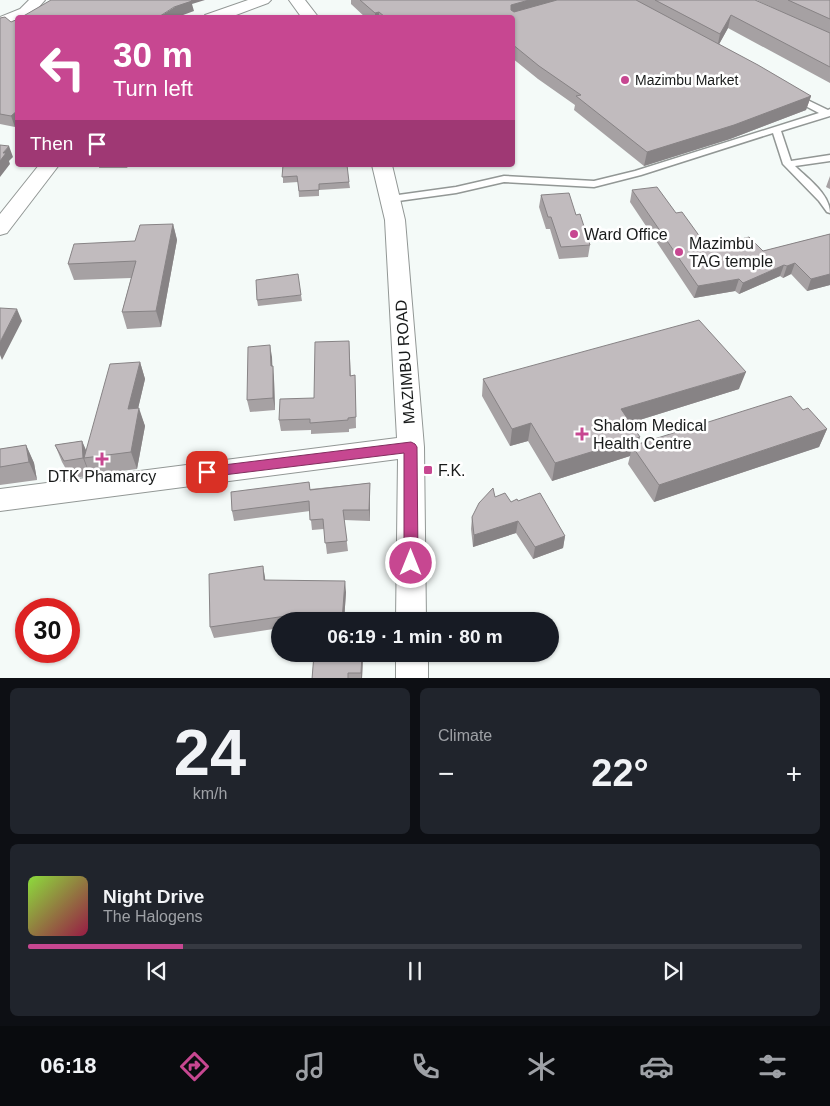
<!DOCTYPE html>
<meta charset="utf-8">
<style>
body{margin:0;font-family:Helvetica,sans-serif;background:#20242c;color:#f1f3f6;height:100vh;display:flex;flex-direction:column;font-size:19px;white-space:nowrap}
*{box-sizing:border-box;margin:0}
p{font-size:16px;color:#9ea1a6}
.icon{flex:none;width:28px;height:28px;fill:none;stroke:currentColor;stroke-width:2;stroke-linecap:round;stroke-linejoin:round}
.map{position:relative;height:678px;overflow:hidden}
.sheet{display:flex;flex-direction:column;gap:10px;padding:10px;background:#0d0f14;flex:1}
.sheet>*{flex:none}
.banner{position:absolute;left:15px;top:15px;width:500px;height:152px;border-radius:5px;box-shadow:0 1px 4px #0004;background:#c74791;color:#fff;overflow:hidden}
.speed{position:absolute;left:15px;top:598px;display:flex;gap:10px;font-size:25px;font-weight:700;text-align:center}
.speed>*{display:grid;place-content:center;width:65px;height:65px;border-radius:50%;background:#171b24;box-shadow:0 1px 4px #0004;line-height:1}
.speed .limit{border:8px solid #d22;background:#fff;color:#111}
.pin{position:absolute;display:grid;place-items:center;width:42px;height:42px;color:#fff;margin:-21px;border-radius:10px;box-shadow:0 2px 8px #0006}
.me{position:absolute;width:55px;margin:-28px;rotate:0deg;stroke-linejoin:round;filter:drop-shadow(0 0 4px #0008)}
.turn{display:flex;align-items:center;gap:18px;height:105px;padding:0 15px;font-size:22px}
.turn .icon{width:65px;height:65px;stroke-width:2.5}
.turn b{display:block;font-size:35px;line-height:42px}
.then{display:flex;align-items:center;height:48px;padding:0 15px;background:#0003;gap:10px;font-size:19px}
.big{font-size:38px;font-weight:700;line-height:1.1}
.sheet .widget{flex:1;display:flex;flex-direction:column;justify-content:center;gap:8px;min-width:0;padding:0 18px;border-radius:8px;background:#20242c}
.sheet .dial{align-items:center;gap:0}
.dial b{font-size:65px;line-height:1}
.song{display:flex;align-items:center;gap:15px}
.cover{width:60px;height:60px;border-radius:8px;background:linear-gradient(135deg,hsl(90 70% 55%),hsl(340 70% 35%))}
.played{height:5px;border-radius:2px;background:linear-gradient(90deg,#c74791 20%,#363941 20%)}
.keys{display:flex;justify-content:space-around;direction:ltr}
.heat{display:flex;justify-content:space-between;align-items:center;font-size:28px;direction:ltr}
.sheet .tiles{flex:1;display:grid;gap:10px;grid-template-columns:1fr 1fr}
.widget:last-child{grid-column:span 2}
.trip{position:absolute;left:271px;top:612px;width:288px;height:50px;border-radius:25px;background:#171b24;box-shadow:0 1px 4px #0004;font-weight:700;line-height:50px;text-align:center}
.dock{display:flex;height:80px;justify-content:space-around;align-items:center;background:#090b0e;color:#9ea1a6}
.dock .icon{width:35px;height:35px}
.dock .current{color:#c74791}
.dock b{font-size:22px;color:#f1f3f6}
.map>svg:first-child{display:block}
.lines{fill:none;stroke-linecap:round;stroke-linejoin:round}
.service-casing{stroke:#929795;stroke-width:3}
.minor-casing{stroke:#929795;stroke-width:2}
.service{fill:#fff;fill-rule:evenodd}
.minor{fill:#fff;fill-rule:evenodd}
.wall{fill:#a6a1a3}
.shaded-wall{fill:#878385}
.building{fill:#c1bbbe;stroke:#878385}
.route{fill:#c74791;stroke:#812e5e}
.poi-dot{fill:#c74791;stroke:#fff;stroke-width:2}
.labels{text-anchor:middle;dominant-baseline:central;stroke-width:5;stroke-linejoin:round;paint-order:stroke}
.far-poi-label{font-size:14px;fill:#191b1b;stroke:#fff;text-anchor:start}
.poi-label{font-size:16px;fill:#191b1b;stroke:#fff;text-anchor:start}
.street-label{font-size:16px;fill:#191b1b;stroke:#fff}
</style>
<div class="map">
<svg width="830" height="679" viewBox="0 0 830 679">
<rect width="100%" height="100%" fill="#f4faf8"/>
<g class="lines">
<defs>
<path id="service" d="M 795,94 L 828,110 L 830,109 L 830,116 L 781,131 L 791,161 L 830,155 L 830,161 L 795,166 C 808,179 830,194 830,213 L 827,212 L 819,201 L 783,164 L 773,133 L 641,175 L 594,187 L 504,182 L 456,193 L 391,202 L 386,199 L 391,196 L 456,187 L 504,176 L 594,181 L 635,171 L 819,113 L 792,99 L 792,95 Z"/>
<path id="minor" d="M 29,0 L 45,0 L 32,15 L 18,18 L 18,21 L 0,28 L 0,17 L 20,9 Z
M 248,0 L 271,0 L 268,3 L 228,18 L 203,18 L 205,15 Z
M 289,0 L 305,0 L 319,18 L 302,18 Z
M 39,165 L 59,165 L 7,233 L 0,235 L 0,214 Z
M 372,165 L 392,165 L 405,220 L 424,447 L 426,621 L 396,621 L 398,459 L 0,511 L 0,489 L 397,438 L 385,220 Z
M 396,654 L 428,654 L 428,679 L 396,679 Z"/>
</defs>
<use href="#service" class="service-casing"/>
<use href="#minor" class="minor-casing"/>
<use href="#service" class="service"/>
<use href="#minor" class="minor"/>
</g>
<path class="wall" d="M 351,0 L 755,0 L 784,13 L 756,0 L 830,0 L 830,83 L 728,28 L 719,44 L 811,96 L 806,110 L 730,139 L 644,166 L 574,110 L 575,105 L 538,79 L 512,58 L 512,18 L 366,18 L 351,4 Z
M 0,18 L 11,22 L 18,19 L 18,124 L 15,127 L 0,124 Z
M 99,165 L 129,165 L 127,168 L 99,168 Z
M 283,165 L 349,182 L 350,188 L 319,190 L 319,196 L 299,197 L 298,182 L 283,183 Z
M 830,176 L 830,189 L 826,187 Z
M 632,190 L 676,213 L 708,248 L 763,251 L 830,234 L 830,285 L 807,291 L 791,274 L 783,278 L 780,276 L 739,294 L 735,291 L 694,298 L 630,202 Z
M 541,195 L 576,215 L 590,245 L 588,257 L 559,259 L 550,229 L 546,229 L 539,207 Z
M 173,224 L 177,240 L 161,327 L 127,329 L 122,312 L 131,278 L 74,280 L 68,264 L 135,241 Z
M 301,295 L 302,301 L 258,306 L 257,300 Z
M 349,341 L 351,376 L 355,375 L 356,428 L 349,429 L 349,432 L 311,434 L 311,430 L 281,431 L 279,420 L 314,398 Z
M 272,357 L 272,366 L 274,379 L 275,410 L 250,412 L 247,400 Z
M 140,362 L 145,379 L 138,408 L 145,426 L 137,469 L 91,475 L 89,472 L 90,476 L 71,478 L 62,462 L 55,445 L 82,441 L 86,451 Z
M 483,379 L 739,389 L 630,423 L 638,445 L 803,410 L 827,429 L 819,447 L 654,502 L 628,464 L 630,456 L 552,481 L 528,441 L 510,446 L 482,396 Z
M 26,445 L 34,463 L 37,480 L 0,485 L 0,449 Z
M 309,482 L 310,489 L 370,483 L 370,521 L 344,520 L 348,551 L 327,554 L 324,529 L 312,530 L 310,511 L 234,521 L 232,511 Z
M 495,497 L 511,502 L 565,536 L 563,548 L 533,559 L 516,533 L 473,547 L 471,529 L 472,517 Z
M 265,577 L 265,580 L 346,592 L 344,621 L 280,621 L 280,628 L 214,638 L 210,627 Z
M 314,654 L 363,654 L 362,679 L 312,679 Z"/>
<path class="shaded-wall" d="M 186,0 L 205,0 L 192,4 L 194,11 L 175,18 L 157,18 Z
M 529,0 L 573,0 L 511,18 L 511,5 Z
M 379,12 L 379,18 L 375,18 L 375,13 Z
M 731,15 L 728,28 L 717,48 L 720,34 Z
M 811,96 L 806,110 L 730,139 L 644,166 L 647,152 Z
M 18,110 L 18,124 L 15,127 L 11,116 Z
M 9,146 L 13,157 L 9,161 L 10,164 L 0,177 L 0,161 L 3,153 Z
M 173,224 L 177,240 L 161,327 L 156,311 Z
M 795,263 L 791,274 L 783,278 L 787,266 Z
M 784,265 L 780,276 L 739,294 L 743,283 Z
M 830,274 L 830,285 L 807,291 L 811,279 Z
M 739,279 L 735,291 L 694,298 L 698,286 Z
M 17,309 L 22,321 L 2,360 L 0,355 L 0,342 Z
M 270,345 L 272,357 L 273,379 L 271,366 Z
M 140,362 L 145,379 L 134,426 L 128,409 Z
M 273,366 L 274,379 L 275,410 L 273,398 Z
M 746,372 L 739,389 L 617,427 L 621,409 Z
M 139,408 L 145,426 L 137,469 L 131,452 Z
M 531,423 L 528,441 L 510,446 L 512,429 Z
M 827,429 L 819,447 L 654,502 L 659,485 Z
M 640,437 L 636,451 L 632,446 L 630,456 L 552,481 L 555,463 Z
M 82,441 L 89,457 L 84,458 L 89,472 L 90,476 L 83,458 Z
M 26,445 L 34,463 L 37,480 L 29,462 Z
M 370,483 L 370,521 L 369,510 Z
M 518,521 L 516,533 L 473,547 L 474,535 Z
M 565,536 L 563,548 L 533,559 L 535,547 Z
M 263,566 L 265,577 L 266,591 L 264,580 Z
M 345,581 L 346,592 L 344,621 L 342,621 Z
M 362,654 L 363,654 L 363,657 L 362,679 L 361,679 L 361,673 Z"/>
<path class="building" d="M 51,0 L 191,0 L 192,1 L 174,7 L 157,18 L 20,18 Z
M 360,0 L 529,0 L 511,5 L 511,10 L 514,12 L 557,0 L 636,0 L 758,65 L 811,96 L 734,125 L 647,152 L 576,96 L 581,95 L 539,66 L 512,44 L 512,18 L 463,18 L 463,17 L 460,18 L 393,18 L 391,16 L 385,17 L 379,12 L 375,13 Z
M 655,0 L 755,0 L 830,33 L 830,67 L 731,15 L 720,34 Z
M 788,0 L 830,0 L 830,19 Z
M 5,17 L 11,22 L 18,19 L 18,110 L 11,116 L 0,114 L 0,18 Z
M 0,145 L 9,146 L 3,153 L 6,153 L 0,161 Z
M 283,165 L 347,165 L 349,182 L 319,184 L 319,190 L 299,191 L 297,176 L 282,177 Z
M 657,187 L 676,213 L 682,212 L 708,248 L 749,237 L 763,251 L 830,234 L 830,274 L 811,279 L 795,263 L 787,266 L 784,265 L 743,283 L 739,279 L 698,286 L 632,190 Z
M 569,193 L 576,215 L 580,214 L 590,245 L 561,247 L 551,217 L 548,217 L 541,195 Z
M 173,224 L 156,311 L 122,312 L 136,261 L 68,264 L 74,244 L 135,241 L 140,225 Z
M 298,274 L 301,295 L 257,300 L 256,280 Z
M 0,308 L 17,309 L 0,342 Z
M 699,320 L 746,372 L 621,409 L 640,437 L 555,463 L 531,423 L 512,429 L 483,379 Z
M 349,341 L 350,376 L 355,375 L 356,417 L 348,418 L 348,420 L 310,423 L 310,419 L 279,420 L 280,399 L 314,398 L 315,342 Z
M 270,345 L 271,366 L 273,366 L 273,398 L 247,400 L 248,347 Z
M 140,362 L 128,409 L 139,408 L 131,452 L 84,458 L 110,364 Z
M 791,396 L 803,410 L 808,408 L 827,429 L 659,485 L 632,446 Z
M 82,441 L 83,458 L 64,461 L 55,445 Z
M 26,445 L 29,462 L 0,467 L 0,449 Z
M 309,482 L 310,490 L 370,483 L 369,510 L 343,510 L 347,541 L 325,543 L 323,519 L 310,520 L 309,501 L 232,511 L 231,492 Z
M 493,488 L 495,497 L 505,493 L 511,502 L 517,499 L 518,501 L 540,493 L 565,536 L 535,547 L 518,521 L 474,535 L 472,517 L 479,503 Z
M 263,566 L 264,580 L 345,581 L 342,621 L 286,621 L 286,616 L 210,627 L 209,574 Z
M 314,654 L 362,654 L 361,673 L 348,673 L 348,679 L 312,679 Z"/>
<path class="route" d="M 411,442 L 415,444 L 417,447 L 418,563 L 416,568 L 411,569 L 406,568 L 404,563 L 404,453 L 207,477 L 203,476 L 201,472 L 203,469 L 207,467 Z"/>
<g class="poi-dot">
<circle cx="625" cy="80" r="5"/>
<circle cx="574" cy="234" r="5"/>
<circle cx="679" cy="252" r="5"/>
<path d="M579.5 426.5h5v5h5v5h-5v5h-5v-5h-5v-5h5z"/>
<path d="M99.5 451.5h5v5h5v5h-5v5h-5v-5h-5v-5h5z"/>
<rect x="423" y="465" width="10" height="10" rx="2.5"/>
</g>
<g class="labels">
<g class="far-poi-label">
<text x="635" y="80">Mazimbu Market</text>
</g>
<g class="poi-label">
<text x="584" y="234">Ward Office</text>
<text x="689" y="243">Mazimbu<tspan x="689" dy="18">TAG temple</tspan></text>
<text x="593" y="425">Shalom Medical<tspan x="593" dy="18">Health Centre</tspan></text>
<text x="438" y="470">F.K.</text>
<text x="102" y="476" text-anchor="middle">DTK Phamarcy</text>
</g>
<g class="street-label">
<text transform="translate(405 362) rotate(-94)">MAZIMBU ROAD</text>
</g>
</g>
</svg>
<div class="speed"><div class="limit">30</div></div>
<div class="pin" style="left:207px;top:472px;background:#d93025"><svg class="icon" aria-label="arrive" viewBox="0 0 24 24"><path d="M6 21V4h12l-3 4 3 4H6"/></svg></div>
<svg class="me" style="left:411px;top:563px" viewBox="-20 -20 40 40"><circle r="17" fill="#c74791" stroke="#fff" stroke-width="3"/><path d="M0-11L8 9 0 5-8 9z" fill="#fff"/></svg>
<div class="trip">06:19 · 1 min · 80 m</div>
<div class="banner">
<div class="turn"><svg class="icon" aria-label="left" viewBox="0 0 24 24"><path d="M17 20v-9H6M10 6l-5 5 5 5"/></svg><div><b>30 m</b>Turn left</div></div>
<div class="then">Then<svg class="icon" aria-label="arrive" viewBox="0 0 24 24"><path d="M6 21V4h12l-3 4 3 4H6"/></svg></div>
</div>
</div>
<section class="sheet">
<div class="tiles">
<div class="widget dial"><b>24</b><p>km/h</p></div>
<div class="widget"><p>Climate</p>
<div class="heat"><a>−</a><b class="big">22°</b><a>+</a></div>
</div>
<div class="widget">
<div class="song"><i class="cover"></i><div><b>Night Drive</b><p>The Halogens</p></div></div>
<div class="played"></div>
<div class="keys"><svg class="icon" aria-label="previous" viewBox="0 0 24 24"><path d="M18 5L8 12l10 7zM5 5v14"/></svg><svg class="icon" aria-label="pause" viewBox="0 0 24 24"><path d="M8 5v14M16 5v14"/></svg><svg class="icon" aria-label="next" viewBox="0 0 24 24"><path d="M6 5l10 7-10 7zM19 5v14"/></svg></div>
</div>
</div>
</section>
<nav class="dock">
<b>06:18</b>
<svg class="icon current" aria-label="directions" viewBox="0 0 24 24"><path d="M12 3l9 9-9 9-9-9zM9 14v-3h6M13 9l2 2-2 2"/></svg>
<svg class="icon" aria-label="music" viewBox="0 0 24 24"><path d="M9 18V5l10-2v13"/><circle cx="6" cy="18" r="3"/><circle cx="16" cy="16" r="3"/></svg>
<svg class="icon" aria-label="phone" viewBox="0 0 24 24"><path d="M5 4h4l2 5-3 2q2 4 5 5l2-3 5 2v4C11 20 4 13 5 4z"/></svg>
<svg class="icon" aria-label="climate" viewBox="0 0 24 24"><path d="M12 3v18M4 7l16 10M4 17L20 7"/></svg>
<svg class="icon" aria-label="car" viewBox="0 0 24 24"><path d="M5 17H2v-5l4-1 3-4h7l3 4 3 1v5h-3M9 17h6M6 11h13"/><circle cx="7" cy="17" r="2"/><circle cx="17" cy="17" r="2"/></svg>
<svg class="icon" aria-label="filters" viewBox="0 0 24 24"><path d="M4 7h16M4 17h16"/><circle cx="9" cy="7" r="2"/><circle cx="15" cy="17" r="2"/></svg>
</nav>
